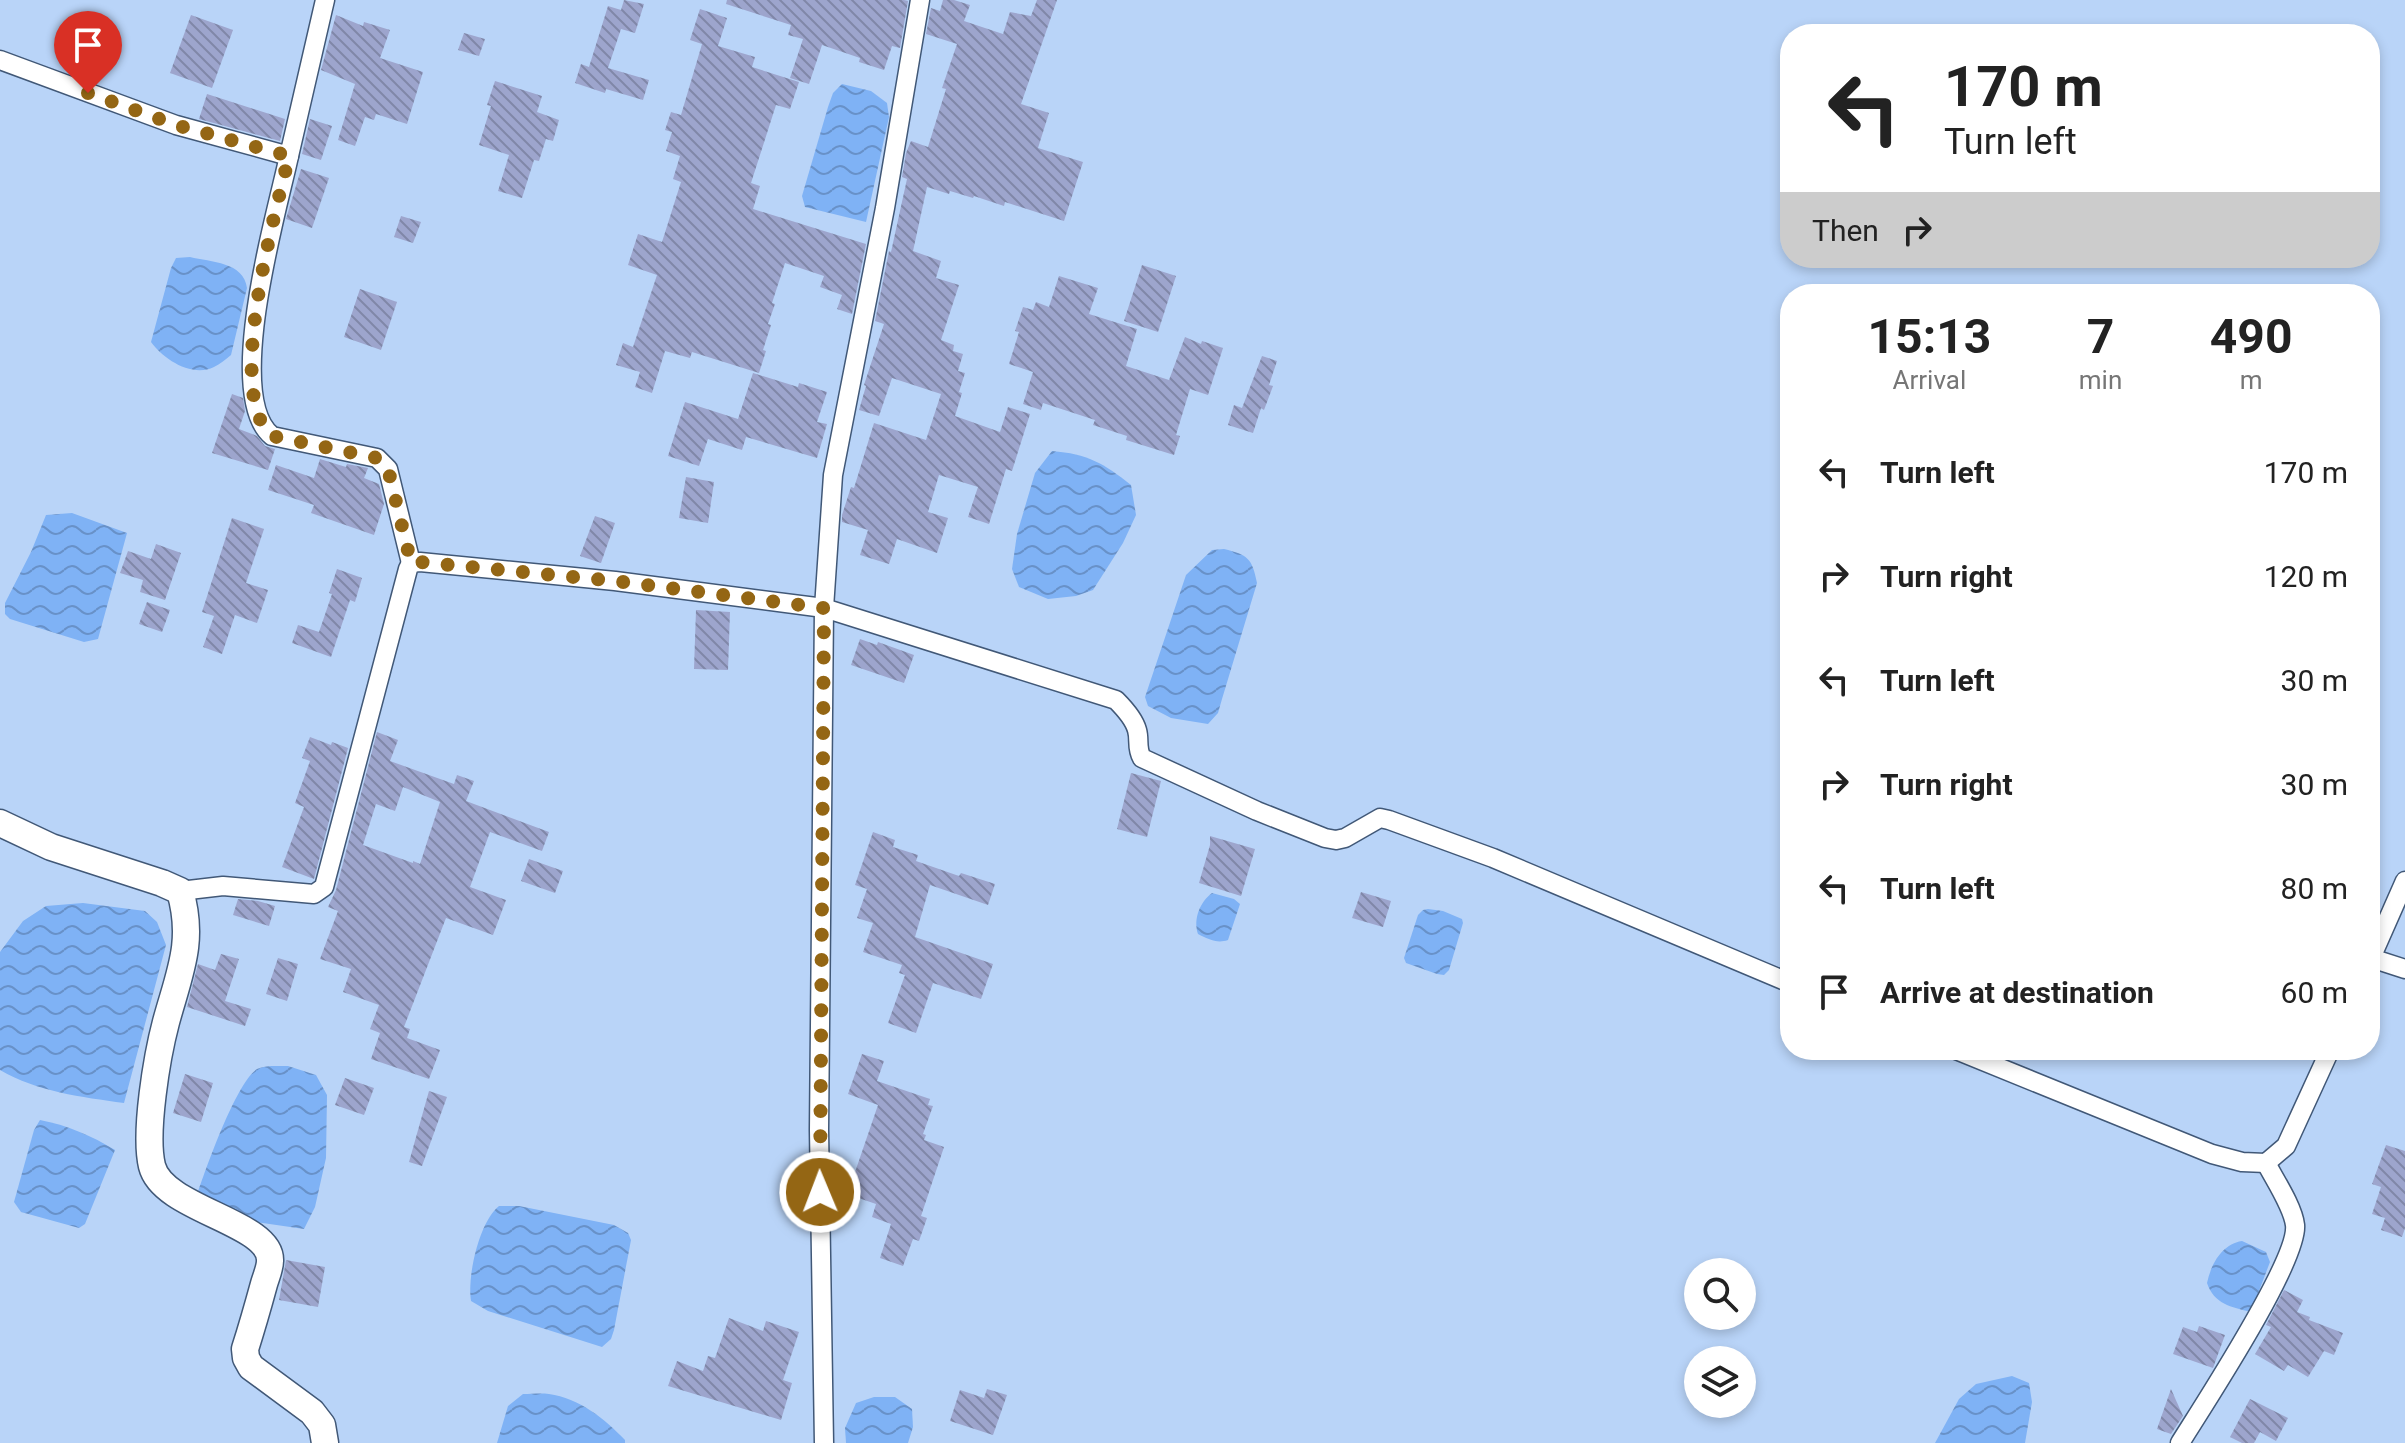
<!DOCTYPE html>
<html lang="en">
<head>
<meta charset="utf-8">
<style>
	body { margin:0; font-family:Roboto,sans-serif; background:#f2f2f2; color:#222; height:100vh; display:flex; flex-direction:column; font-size:30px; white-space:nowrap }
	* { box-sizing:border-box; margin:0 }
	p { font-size:26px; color:#767676 }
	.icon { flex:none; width:44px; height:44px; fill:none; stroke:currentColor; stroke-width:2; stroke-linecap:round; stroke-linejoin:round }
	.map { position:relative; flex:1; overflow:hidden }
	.details { position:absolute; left:1780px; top:284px; width:600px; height:776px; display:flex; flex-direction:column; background:#fff; border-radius:32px; box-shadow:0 4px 12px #0003 }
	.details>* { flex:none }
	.banner { position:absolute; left:1780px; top:24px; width:600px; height:244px; border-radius:32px; box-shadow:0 4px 12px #0003; background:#fff; color:#222; overflow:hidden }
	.controls { position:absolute; left:1684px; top:1258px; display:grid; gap:16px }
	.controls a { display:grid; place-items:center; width:72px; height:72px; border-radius:50%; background:#fff; box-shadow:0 4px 12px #0003; font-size:40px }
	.pin { position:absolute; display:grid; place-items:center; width:68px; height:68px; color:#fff; margin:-82px -34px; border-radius:50% 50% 50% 0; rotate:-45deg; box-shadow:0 0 8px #0007 }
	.pin .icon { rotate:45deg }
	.me { position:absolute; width:88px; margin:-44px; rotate:359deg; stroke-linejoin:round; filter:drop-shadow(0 0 6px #0008) }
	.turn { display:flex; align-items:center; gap:28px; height:168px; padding:0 32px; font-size:36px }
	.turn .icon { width:104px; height:104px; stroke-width:2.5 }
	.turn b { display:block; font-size:56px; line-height:68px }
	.then { display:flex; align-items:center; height:76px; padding:0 32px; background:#0003; gap:16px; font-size:30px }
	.eta { display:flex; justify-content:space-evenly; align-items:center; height:136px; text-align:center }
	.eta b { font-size:48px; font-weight:700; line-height:56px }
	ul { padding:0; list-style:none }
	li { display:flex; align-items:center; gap:24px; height:104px; padding:0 32px }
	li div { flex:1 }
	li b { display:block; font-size:30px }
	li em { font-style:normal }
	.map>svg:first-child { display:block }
	.water { fill:url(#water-waves) }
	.building { fill:url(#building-back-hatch); fill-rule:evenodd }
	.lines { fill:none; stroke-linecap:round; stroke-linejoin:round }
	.street-casing { stroke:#415877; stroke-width:21 }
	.secondary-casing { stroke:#415877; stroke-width:29 }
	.street { stroke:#fff; stroke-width:18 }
	.secondary { stroke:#fff; stroke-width:26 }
	.route { stroke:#946614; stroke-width:14; stroke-dasharray:0 25.2 }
</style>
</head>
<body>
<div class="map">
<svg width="2405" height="1443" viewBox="0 0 2405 1443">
	<defs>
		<pattern id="water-waves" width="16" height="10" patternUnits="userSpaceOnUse" patternTransform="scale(2)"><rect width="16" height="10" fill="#7fb2f5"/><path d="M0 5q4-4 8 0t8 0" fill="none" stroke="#6891c8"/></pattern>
		<pattern id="building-back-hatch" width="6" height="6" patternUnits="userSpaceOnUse" patternTransform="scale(2)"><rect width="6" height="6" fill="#9da5cd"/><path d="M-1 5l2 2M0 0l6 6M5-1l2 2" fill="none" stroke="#8087a8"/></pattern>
	</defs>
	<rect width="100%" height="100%" fill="#b9d4f8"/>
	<g class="water">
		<path d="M842,84l29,7 16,12 2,14 -23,105 -61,-15 -3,-11 26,-89 5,-14z"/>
		<path d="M190,257c21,5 54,5 57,31l-16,67c-5,4 -11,9 -17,12 -22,11 -51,-8 -63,-25l20,-74 5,-10z"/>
		<path d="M1052,451c36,3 51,12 79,34l5,30 -13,28 -30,47 -17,6 -28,3 -29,-12 -7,-18 5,-35 18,-61z"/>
		<path d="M72,513l55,20 -29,106 -14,3 -74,-23 -5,-5v-11l26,-51 15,-37z"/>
		<path d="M1224,549c24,6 28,9 33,34l-35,116 -4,14 -10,11 -37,-6 -23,-12 -3,-9 41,-122 26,-25z"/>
		<path d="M1212,893l22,6 6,5 -12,36c-11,4 -20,-1 -30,-6 -5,-15 2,-32 14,-41z"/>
		<path d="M83,903l62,8 12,11 9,23 -42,158c-43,-6 -86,-11 -124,-33v-118l23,-31 23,-15z"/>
		<path d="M1428,909l15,2 19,8 1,4 -14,47 -5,5 -7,-1 -31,-11 -2,-5 14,-43 5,-5z"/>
		<path d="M288,1066l28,9 11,20 -1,63 -11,49 -11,22 -69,-10 -37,-27c9,-26 38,-109 59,-123 8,-4 21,-3 31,-3z"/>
		<path d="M40,1120c27,5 52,16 75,30l-30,74 -6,4 -58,-16 -7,-10 20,-72z"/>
		<path d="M499,1206h20l95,19 14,8 3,7 -17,90 -3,9 -9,8 -114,-36 -17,-10c-4,-25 8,-79 28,-95z"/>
		<path d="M2242,1241l24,11 4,10 -19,50c-20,-5 -37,-8 -44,-29 4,-19 15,-39 35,-42z"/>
		<path d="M2012,1376l17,7 3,19 -7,41h-90l24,-44 17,-15z"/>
		<path d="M523,1394c8,0 18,-1 26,0 30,4 56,25 76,46v3h-128l11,-37z"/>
		<path d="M874,1397h21l17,12 1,18 -5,16h-62l-1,-15 11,-25z"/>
	</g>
	<g class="building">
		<path d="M624,0l20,4 -9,29 -14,-4 -13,39 41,12 -6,20 -37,-11 -1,4 -30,-10 6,-19 8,3 19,-61 13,4z"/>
		<path d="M727,0h177l4,1 -8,47 -8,-2 -8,24 -25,-8 1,-4 -38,-13 -13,39 -19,-6 13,-39 -15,-4 3,-10 -65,-21z"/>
		<path d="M943,0h11l16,5 -6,16 39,13 7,-22 21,4 6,-16h20l-36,104 28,9 -11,35 45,14 -19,59 -59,-19 -1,4 -30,-10 -1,2 -23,-7 -1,3 -22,-7 -14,64 28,10 -5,17 23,7 -18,55 13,5 -1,6 10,3 -5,17 7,2 -6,19 3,1 -7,23 45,16 8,-25 22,7 -18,57 -6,-2 -17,55 -21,-7 10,-30 -39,-12 -11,37 20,6 -11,35 -40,-14 -8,25 -29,-9 8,-25 -26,-8v-7l9,-28 3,1 20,-65 52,17 15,-46 -49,-16 -13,38 -20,-6 7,-24 -2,-1 20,-61 -9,-3 14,-70 2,1 16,-73 -5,-2 4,-24 5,-12 17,6 18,-58 -4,-1 15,-44 -31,-10 5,-26 9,3z"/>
		<path d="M700,9l27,9 -9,28 37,11 -3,10 47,15 -9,27 -14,-4 -25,78 9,3 -7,23 113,35 -14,70 -15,-5 5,-14 -22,-8 4,-11 -39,-13 -13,40 3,1 -7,20 3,1 -8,25 3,1 -7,22 -67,-21 -2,6 -25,-7 -13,42 -17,-6 5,-15 -24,-7 7,-22 10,4 24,-72 -29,-10 10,-31 24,8 19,-60 -8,-3 7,-23 -14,-5 6,-19 -7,-2 6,-18 10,3 21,-71 -12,-4z"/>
		<path d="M191,15l42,15 -21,58 -42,-15z"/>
		<path d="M336,15l27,11 1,-4 26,8 -10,28 43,14 -16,52 -31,-10 -2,6 -9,-3 -10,29 -17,-6 17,-56 -34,-14z"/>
		<path d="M464,33l21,6 -6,17 -21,-6z"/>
		<path d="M495,81l47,15 -5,16 22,8 -6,21 -7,-2 -7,22 -5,-1 -12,38 -24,-7 11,-36 -30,-10 12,-39 -4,-1z"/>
		<path d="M207,94l78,25 -5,22 -81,-22z"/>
		<path d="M310,119l22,7 -11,34 -19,-6z"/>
		<path d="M301,169l28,9 -17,50 -26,-9z"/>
		<path d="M401,216l20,6 -8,21 -19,-6z"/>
		<path d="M1142,265l34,11 -18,56 -34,-11z"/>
		<path d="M1059,276l39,12 -9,26 48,15 -11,37 43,14 16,-43 16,7 1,-3 21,7 -15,47 -18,-6 -14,46 4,1 -6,19 -48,-15 1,-4 -34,-11 2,-5 -52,-17 -2,7 -18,-6 10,-32 -24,-8 10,-32 -4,-1 8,-24 10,3 3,-8 13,5z"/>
		<path d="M360,289l37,13 -16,48 -37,-13z"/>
		<path d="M1262,356l15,5 -8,24 4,1 -9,24 -3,-2 -8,25 -25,-8 6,-20 8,3z"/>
		<path d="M753,373l45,14 1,-4 28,9 -10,30 10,2 -10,34 -71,-21 -4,13 -34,-11 -9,27 -31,-10 17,-54 53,17z"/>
		<path d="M232,394l11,4 2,13 -6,18 18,7 8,10 10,3 -7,21 -56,-17z"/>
		<path d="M320,459l26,8 1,-3 21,4 -4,10 15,6 5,20 -10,31 -63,-22 3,-8 -46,-15 8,-25 38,13z"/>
		<path d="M686,477l28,5 -6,41 -29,-5z"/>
		<path d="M595,516l20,7 -14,40 -21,-7z"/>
		<path d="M232,518l32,11 -18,54 22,7 -11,33 -22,-8 -13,39 -19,-7 11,-31 -12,-4z"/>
		<path d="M156,544l25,9 -16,47 -25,-8 3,-12 -23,-7 8,-22 23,8z"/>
		<path d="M337,569l25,9 -7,24 -5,-2 -19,57 -39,-14 6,-18 21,7 13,-38 -3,-1z"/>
		<path d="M147,602l23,8 -8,22 -23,-8z"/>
		<path d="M696,610l34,2 -2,58 -34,-1z"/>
		<path d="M860,639l17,6 1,-3 36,13 -10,28 -53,-18z"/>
		<path d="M377,732l21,8 -8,21 64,23 3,-9 17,6 -8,20 83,31 -7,19 -52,-19 -20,55 36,13 -13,35 -47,-17 -42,109 6,2 -3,9 33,12 -11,29 -58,-20 9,-26 -10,-4 9,-24 -36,-13 8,-23 -31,-10 18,-48 -10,-4 8,-17zM403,787l37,15 -20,62 -7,-3v2l-50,-18 13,-41 19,7z"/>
		<path d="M310,737l21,8 1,-3 16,6 -34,131 -32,-12 22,-60 -9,-4 15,-42 -8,-3z"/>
		<path d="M1131,773l30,8 -14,56 -30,-8z"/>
		<path d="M873,832l22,8 -2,7 25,8 -2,6 43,15 2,-3 34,11 -7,21 -58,-20 -15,52 78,27 -12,35 -48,-16 -17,50 -28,-10 17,-48 -6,-2 3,-8 -39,-13 10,-29 -16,-5 10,-29 -12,-4z"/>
		<path d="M1210,836l45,13 -14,47 -42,-13 11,-38z"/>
		<path d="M529,859l34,12 -8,22 -34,-12z"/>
		<path d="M1361,892l30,9 -8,26 -31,-9z"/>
		<path d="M238,899l20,2 17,5 -6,20 -36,-11z"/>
		<path d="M221,954l18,5 -14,42 26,8 -6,17 -58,-19 11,-43 17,6z"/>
		<path d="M278,958l20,6 -11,37 -21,-7z"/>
		<path d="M862,1054l22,7 -7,20 53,18 -2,6 5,1 -10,28 3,1 -2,5 20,7 -23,69 6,2 -8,23 -6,-2 -10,27 -23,-8 11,-34 -19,-7 4,-13 -32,-11 7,-19 3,1 24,-70 -30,-11z"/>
		<path d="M185,1074l28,9 -12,39 -28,-9z"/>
		<path d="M345,1078l29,10 -10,27 -29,-10z"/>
		<path d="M429,1091l18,6 -25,69 -13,-4z"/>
		<path d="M2386,1145l19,6v77l-3,9 -21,-7 4,-12 -13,-4 9,-27 -9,-3z"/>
		<path d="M286,1260l39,7 -7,40 -39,-7z"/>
		<path d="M2284,1290l19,10 -6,12 13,5 -1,3 34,13 -9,22 -10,-4 -16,26 -20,-12 -4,6 -29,-17 16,-27 -5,-2z"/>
		<path d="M729,1318l34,13 3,-10 33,11 -16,48 9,3 -11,37 -113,-34 9,-25 26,10 5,-15 7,2z"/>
		<path d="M2199,1326l26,9 -12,33 -40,-14 10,-27 14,5z"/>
		<path d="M987,1389l20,6 -14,40 -43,-14 10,-31 24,8z"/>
		<path d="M2171,1389l12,27 -12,18 -14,-5z"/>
		<path d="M2250,1399l38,19 -12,23 -16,-9 -6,11h-12l-12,-6z"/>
	</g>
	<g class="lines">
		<defs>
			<g id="street">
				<path d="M0,60l176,65 113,31 36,-156"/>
				<path d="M289,156c-12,56 -66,240 -17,280l105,22 11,11 23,94"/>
				<path d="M180,891l43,-5 91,8 10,-7 84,-318 3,-6 9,-1 195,19 209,27 292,92c8,8 18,19 21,30 3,10 -1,18 5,28l115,53 68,27 11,2 9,-2 35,-20 9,2 104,38 297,125"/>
				<path d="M2371,958l34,-77"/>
				<path d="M2370,961l1,-3 34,11"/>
				<path d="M1956,1050l256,104 30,8 24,1 20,-17 44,-96"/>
				<path d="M824,1443l-5,-313 5,-522 9,-133 52,-267 35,-208"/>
				<path d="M2180,1443c23,-37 119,-183 115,-218 -2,-18 -20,-45 -29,-62"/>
			</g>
			<path id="secondary" d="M0,823l51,24 111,36 18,8c15,51 -1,83 -14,131 -9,34 -22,111 -14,144 11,44 120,56 118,95 0,7 -4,16 -6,23 -6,22 -12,43 -19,65l1,9 5,9 61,45 10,13 3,18"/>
		</defs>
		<use href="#street" class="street-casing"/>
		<use href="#secondary" class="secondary-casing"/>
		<use href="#street" class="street"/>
		<use href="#secondary" class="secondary"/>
	</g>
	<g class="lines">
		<path class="route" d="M88,93l88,32 113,31c-13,56 -66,239 -17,280l105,22 11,11 23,94 9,-1 195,19 209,27 -4,584"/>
	</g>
</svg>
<div class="controls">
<a><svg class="icon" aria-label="search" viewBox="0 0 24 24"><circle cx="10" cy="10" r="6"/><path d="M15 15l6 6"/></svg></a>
<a><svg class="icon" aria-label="layers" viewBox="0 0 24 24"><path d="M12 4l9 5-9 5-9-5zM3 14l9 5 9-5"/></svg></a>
</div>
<div class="pin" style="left:88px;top:93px;background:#d93025"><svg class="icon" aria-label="arrive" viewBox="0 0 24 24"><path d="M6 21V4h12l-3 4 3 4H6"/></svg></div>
<svg class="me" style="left:820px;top:1192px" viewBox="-20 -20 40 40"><circle r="17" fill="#946614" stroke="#fff" stroke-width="3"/><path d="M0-11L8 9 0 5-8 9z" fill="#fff"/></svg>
<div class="banner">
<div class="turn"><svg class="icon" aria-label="left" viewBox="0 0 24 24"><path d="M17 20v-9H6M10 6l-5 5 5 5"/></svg><div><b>170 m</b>Turn left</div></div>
<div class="then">Then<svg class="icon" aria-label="right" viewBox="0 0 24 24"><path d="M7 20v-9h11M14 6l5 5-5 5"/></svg></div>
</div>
<section class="details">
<div class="eta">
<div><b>15:13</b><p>Arrival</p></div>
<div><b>7</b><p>min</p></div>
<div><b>490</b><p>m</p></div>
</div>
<ul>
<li><svg class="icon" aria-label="left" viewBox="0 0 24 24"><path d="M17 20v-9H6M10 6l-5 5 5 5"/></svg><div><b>Turn left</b></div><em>170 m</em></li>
<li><svg class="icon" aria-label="right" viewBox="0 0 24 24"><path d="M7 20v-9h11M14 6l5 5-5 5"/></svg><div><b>Turn right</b></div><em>120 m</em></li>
<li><svg class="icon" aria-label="left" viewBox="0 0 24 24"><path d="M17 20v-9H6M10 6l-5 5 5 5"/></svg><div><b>Turn left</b></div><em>30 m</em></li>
<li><svg class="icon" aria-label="right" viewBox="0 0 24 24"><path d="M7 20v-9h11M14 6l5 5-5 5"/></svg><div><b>Turn right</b></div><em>30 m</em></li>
<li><svg class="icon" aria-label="left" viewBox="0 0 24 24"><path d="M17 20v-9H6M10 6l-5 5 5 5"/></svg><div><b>Turn left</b></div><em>80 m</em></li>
<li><svg class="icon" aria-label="arrive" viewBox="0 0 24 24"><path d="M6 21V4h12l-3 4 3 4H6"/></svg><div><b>Arrive at destination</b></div><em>60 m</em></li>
</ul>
</section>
</div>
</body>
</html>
